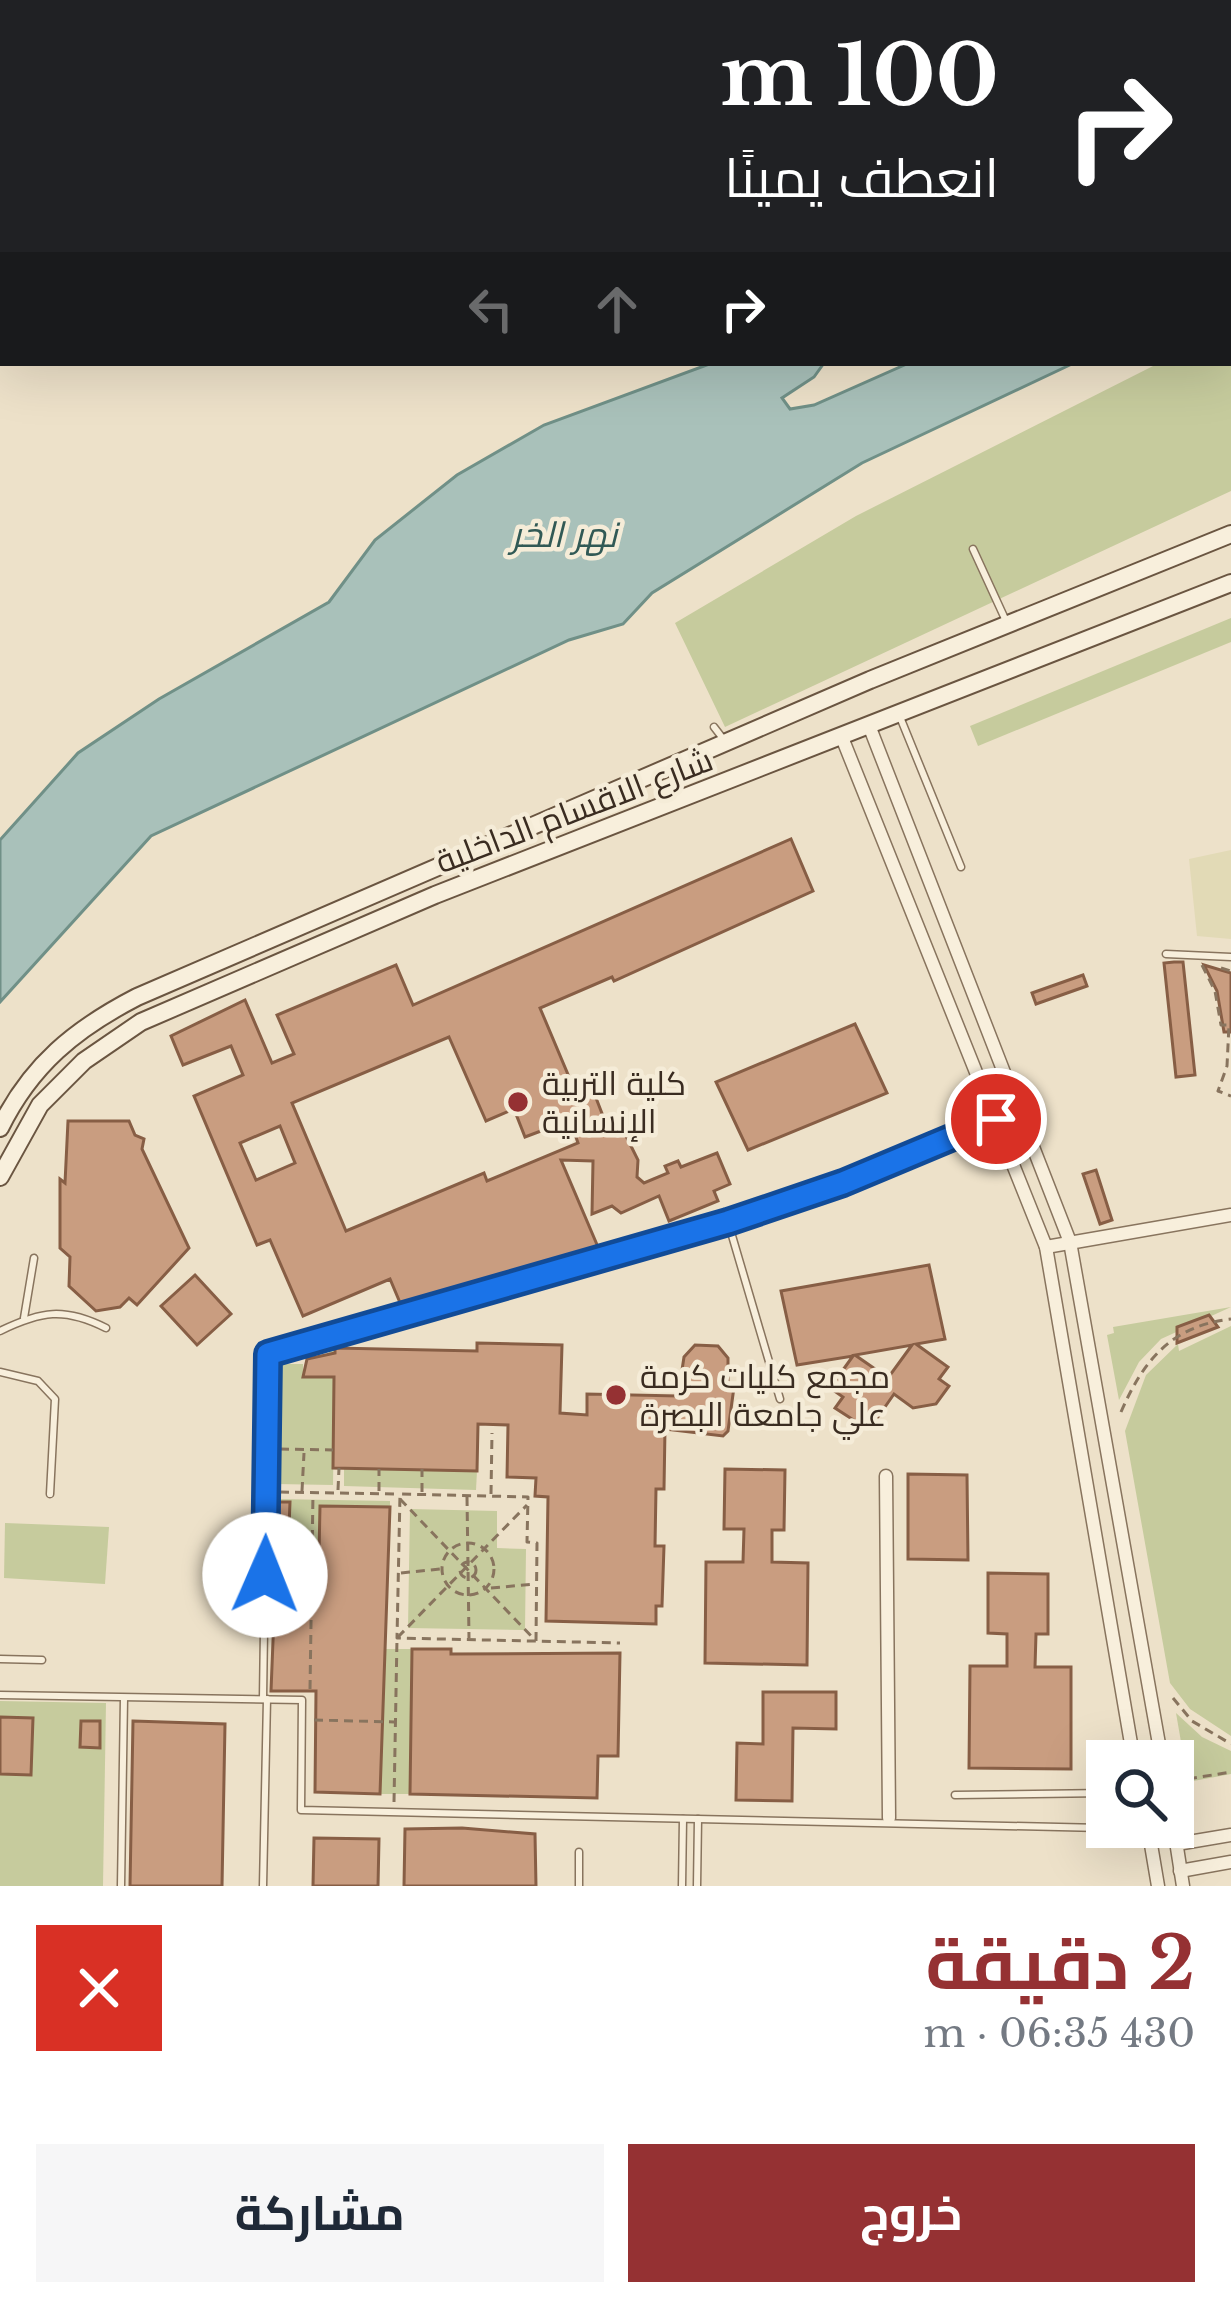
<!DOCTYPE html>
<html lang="ar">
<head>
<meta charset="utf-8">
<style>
	body { margin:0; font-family:"Libre Baskerville",Cairo,serif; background:#f6f6f7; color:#1f2937; direction:rtl; height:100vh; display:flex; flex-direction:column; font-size:45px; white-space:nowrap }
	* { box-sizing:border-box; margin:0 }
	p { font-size:39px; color:#747a83 }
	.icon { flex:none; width:66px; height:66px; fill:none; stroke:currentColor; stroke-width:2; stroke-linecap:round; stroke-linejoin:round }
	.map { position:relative; height:1886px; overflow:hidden; direction:ltr }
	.details { display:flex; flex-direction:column; background:#fff; flex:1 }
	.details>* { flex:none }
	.top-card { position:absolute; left:0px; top:0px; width:1233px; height:366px; box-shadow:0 12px 48px #0002; direction:rtl; background:#202124; color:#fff; overflow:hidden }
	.tools { position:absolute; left:1086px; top:1740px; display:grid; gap:24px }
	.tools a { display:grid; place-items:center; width:108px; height:108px; border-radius:0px; background:#fff; box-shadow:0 12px 48px #0002; font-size:60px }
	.pin { position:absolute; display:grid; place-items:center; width:102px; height:102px; color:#fff; margin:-51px; border:6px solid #fff; border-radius:50%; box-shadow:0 3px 12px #0007 }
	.me { position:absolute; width:132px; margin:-66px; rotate:1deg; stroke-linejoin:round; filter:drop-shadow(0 0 9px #0008) }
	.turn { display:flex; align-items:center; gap:42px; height:252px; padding:0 36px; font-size:54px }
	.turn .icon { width:156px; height:156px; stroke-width:2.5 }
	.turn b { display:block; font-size:84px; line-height:102px }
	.lanes { display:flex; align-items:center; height:114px; padding:0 36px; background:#0003; justify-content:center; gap:60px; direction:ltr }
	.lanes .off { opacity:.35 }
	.round { display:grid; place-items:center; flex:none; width:126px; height:126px; border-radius:0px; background:#f6f6f7 }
	.overview { display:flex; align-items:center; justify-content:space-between; height:204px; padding:0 36px }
	h1 { font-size:72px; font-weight:700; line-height:90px; color:#953133 }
	.primary-button { display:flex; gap:24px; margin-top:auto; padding:24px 36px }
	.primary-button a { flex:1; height:138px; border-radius:0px; background:#953133; color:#fff; font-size:48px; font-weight:700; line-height:138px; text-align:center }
	.primary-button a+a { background:#f6f6f7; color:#1f2937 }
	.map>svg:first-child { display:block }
	.farmland { fill:#e2dab6 }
	.green { fill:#c6cb9d }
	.water { fill:#a9c1ba; stroke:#709087; stroke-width:3 }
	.building { fill:#c99d80; stroke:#875e45; stroke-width:3; fill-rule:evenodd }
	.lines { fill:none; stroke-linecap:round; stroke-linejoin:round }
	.lane-casing { stroke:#88745e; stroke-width:9 }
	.street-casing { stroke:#88745e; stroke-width:15 }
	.secondary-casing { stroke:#6a5541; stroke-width:20 }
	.path { stroke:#88745e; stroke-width:3; stroke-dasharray:9 6; stroke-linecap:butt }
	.lane { stroke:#f8efdc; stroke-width:6 }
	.street { stroke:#f8efdc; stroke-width:12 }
	.secondary { stroke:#f8efdc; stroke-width:16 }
	.route-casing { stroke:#114b97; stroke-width:30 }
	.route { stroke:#1a73e8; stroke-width:21 }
	.poi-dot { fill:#953133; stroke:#f5ecd8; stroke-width:4.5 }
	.labels { text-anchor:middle; stroke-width:9; stroke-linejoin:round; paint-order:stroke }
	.street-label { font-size:33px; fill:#3a2c21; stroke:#f5ecd8 }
	.poi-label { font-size:33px; fill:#3a2c21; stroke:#f5ecd8; text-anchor:start }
	.water-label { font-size:36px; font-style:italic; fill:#315955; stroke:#f5ecd8 }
</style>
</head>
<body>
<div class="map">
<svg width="1231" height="1886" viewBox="0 0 1231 1886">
	<rect width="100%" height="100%" fill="#ede1c9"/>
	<path class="farmland" d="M1231,850v89l-34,-3 -8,-77z"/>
	<g class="green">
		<path d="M1231,327v164l-506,236 -50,-104 181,-107 303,-153h71z"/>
		<path d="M1231,618v24l-253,104 -8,-20z"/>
		<path d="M1231,1307l-70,32 -22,23 -20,38 -12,-65 7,-2 -1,-6z"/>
		<path d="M1231,1326v410l-41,-27 -20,-26 -45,-252 21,-56 32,-31 1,7z"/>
		<path d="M335,1348l-2,137 -57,-1v-120h27v12h25l1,-26z"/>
		<path d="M344,1468l133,3 -1,19 -132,-4z"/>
		<path d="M276,1499l114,2v6l-70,-1 -4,185h-12l-4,-89 -25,-1z"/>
		<path d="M410,1509l87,2v37l29,1 -1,81 -117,-2z"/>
		<path d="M5,1523l104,4 -4,57 -101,-6z"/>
		<path d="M383,1649h29l-2,145h-30z"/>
		<path d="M0,1701l106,2 -3,183h-103z"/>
		<path d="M1176,1713l26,24 29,14v23l-43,8z"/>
	</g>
	<path class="water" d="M712,363h112l-10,14 -32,21 8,11 24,-4 95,-42h165l-212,100 -210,130 -29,31 -54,16 -418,196 -151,166v-162l78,-87 81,-54 170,-97 46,-62 82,-65 87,-50z"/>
	<g class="building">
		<path d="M791,839l22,52 -199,90 -2,-4 -72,31 35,83 16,-6 17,44 12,-5 18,36 -1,17 7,6 24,-10 -3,-7 13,-5 3,6 36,-14 13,31 -16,7 4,10 -49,20 -10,-25 -38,17 -9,-7 -20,8 1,-53 -32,-1 37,87 -197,58 -11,-26 -87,37 -33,-76 -13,5 -63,-149 49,-21 -12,-29 -48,19 -12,-29 74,-36 27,63 22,-9 -17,-39 119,-50 17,40zM449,1037l37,84 28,-12 11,28 45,-17 8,23 -91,38 -3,-8 -138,58 -54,-128zM280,1126l15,37 -39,17 -16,-37z"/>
		<path d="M1174,962h9l12,113 -19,2 -12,-114z"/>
		<path d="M1204,965l27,8v59h-7l-7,-41z"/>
		<path d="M1083,975l4,11 -51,18 -4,-11z"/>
		<path d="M855,1024l32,69 -139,57 -32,-68z"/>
		<path d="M68,1121h61l6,14 9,4 -2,10 47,99 -52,57 -8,-7 -9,9 -24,4 -27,-25 1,-29 -10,-9v-69l5,4z"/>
		<path d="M1096,1170l16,50 -12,4 -17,-50z"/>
		<path d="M929,1265l16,74 -29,5 32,23 -9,12 10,7 -13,18 -23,4 -19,-14 -16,23 -23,4 -20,-13 8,-11 -13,-9 23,-32 -56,9 -16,-74zM912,1345l-24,33 -33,-23z"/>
		<path d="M195,1275l36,39 -34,31 -36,-39z"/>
		<path d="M1209,1315l9,12 -41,16v-16z"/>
		<path d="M477,1343l85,2 -2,68 27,2v-21l91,2 6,-39 11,-12 23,1 10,12v26l6,3 -6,44 -5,5 -58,-7 -1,60h-8l-1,57h9l-2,60h-6v18l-110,-3 2,-124 -13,-1 1,-18 -29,-1 1,-52 -30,-1 -1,47 -144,-3 1,-91h-31l4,-18 28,-6v-5l142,3z"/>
		<path d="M725,1469l60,1 -1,60h-12v32l36,1 -1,102 -102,-2 1,-101h37l1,-33h-20z"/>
		<path d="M908,1474l59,1 1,85 -60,-1z"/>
		<path d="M277,1502h13l-1,25 -13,-1z"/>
		<path d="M320,1506l70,1 -10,287 -65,-2 1,-101h-45l5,-125h17l-1,36h26z"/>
		<path d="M988,1573l60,1v60h-12l-1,33h36v102l-102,-1 1,-102h37v-32l-19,-1z"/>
		<path d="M412,1649h39v5l169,-1 -2,103h-20l-1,42 -187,-4z"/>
		<path d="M763,1692h73v37l-43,-1 -1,73 -56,-1 1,-57 26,1z"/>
		<path d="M0,1717l33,1 -2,57 -31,-1z"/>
		<path d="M81,1721h19v27l-20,-1z"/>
		<path d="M133,1721l92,3 -3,162h-92z"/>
		<path d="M462,1828l73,6 1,52h-132l1,-57z"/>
		<path d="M314,1838l65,1 -1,47h-65z"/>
	</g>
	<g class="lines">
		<defs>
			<g id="lane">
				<path d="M973,549l33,72"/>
				<path d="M900,717l61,150"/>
				<path d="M714,727l10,13"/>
				<path d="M1166,954l65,3"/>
				<path d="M728,1222l52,177"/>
				<path d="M24,1318l10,-60"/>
				<path d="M0,1331c41,-20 64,-24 106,-3"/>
				<path d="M0,1372l38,9 17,18 -5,95"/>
				<path d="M0,1659l42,1"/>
				<path d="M0,1695l302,5 -1,110 844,19"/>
				<path d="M263,1699l5,-345 5,-2"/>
				<path d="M955,1795l152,-2"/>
				<path d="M121,1886l3,-188"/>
				<path d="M263,1886l4,-187"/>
				<path d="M579,1886v-34"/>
				<path d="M682,1886l1,-67"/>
				<path d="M697,1886l1,-67"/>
			</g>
			<g id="street">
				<path d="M1230,93l1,1"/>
				<path d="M870,728l200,514 92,519"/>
				<path d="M843,740l203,507 88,514"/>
				<path d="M1046,1247l185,-32"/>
				<path d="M276,1351c244,-69 486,-135 720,-232"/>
				<path d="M886,1476l3,342"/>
				<path d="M1173,1822l10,64"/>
				<path d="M1148,1827l10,59"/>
				<path d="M1177,1844l54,-9"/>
				<path d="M1180,1871l51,-9"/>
			</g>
			<g id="secondary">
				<path d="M71,3l1,-3"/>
				<path d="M0,111l3,-4"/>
				<path d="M0,1128c31,-63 75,-99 137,-131l733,-317 361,-146"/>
				<path d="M0,1177l40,-72 44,-44 57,-39 294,-127 796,-312"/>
			</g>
		</defs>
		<use href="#lane" class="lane-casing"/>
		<use href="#street" class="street-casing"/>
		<use href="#secondary" class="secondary-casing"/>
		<g class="path">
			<path d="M1202,965l13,26 6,34h8l-2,41 -9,25 13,5"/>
			<path d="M1221,968l10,3"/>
			<path d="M1121,1412c23,-53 51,-86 110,-93"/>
			<path d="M280,1449l53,1"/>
			<path d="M338,1490l1,-22"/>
			<path d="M302,1491l2,-38"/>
			<path d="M379,1491v-22"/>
			<path d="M280,1492l116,2"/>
			<path d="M422,1492v-23"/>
			<path d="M491,1494l1,-61"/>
			<path d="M467,1497l2,141"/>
			<path d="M400,1499l135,141"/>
			<circle cx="468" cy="1569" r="26"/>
			<circle cx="468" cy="1570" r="8"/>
			<path d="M401,1573l39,-4"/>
			<path d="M491,1588l44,-4"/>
			<path d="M536,1641l1,-98 -10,-1 1,-45 -128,-3 -3,144 223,5"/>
			<path d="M310,1689l3,-196"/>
			<path d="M1173,1698l19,23 39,23"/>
			<path d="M314,1720l80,2"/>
			<path d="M1188,1779l43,-7"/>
			<path d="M394,1802l3,-164 130,-133"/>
		</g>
		<use href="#lane" class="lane"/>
		<use href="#street" class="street"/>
		<use href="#secondary" class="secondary"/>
	</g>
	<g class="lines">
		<defs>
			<path id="route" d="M265,1575l3,-221 460,-132 115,-39 153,-64"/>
		</defs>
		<use href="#route" class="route-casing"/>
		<use href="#route" class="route"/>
	</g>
	<g class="poi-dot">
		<circle cx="518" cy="1102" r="12"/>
		<circle cx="616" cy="1395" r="12"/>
	</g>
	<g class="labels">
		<g class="street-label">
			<text transform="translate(574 810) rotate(-21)" y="12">شارع الاقسام الداخلية</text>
		</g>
		<g class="poi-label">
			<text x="542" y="1095">كلية التربية<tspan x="542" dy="38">الإنسانية</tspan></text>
			<text x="640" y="1388">مجمع كليات كرمة<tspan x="640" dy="38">علي جامعة البصرة</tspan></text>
		</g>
		<g class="water-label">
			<text x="564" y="547">نهر الخر</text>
		</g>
	</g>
</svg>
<div class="tools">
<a><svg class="icon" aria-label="search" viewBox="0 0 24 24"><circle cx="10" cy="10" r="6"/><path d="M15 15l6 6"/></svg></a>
</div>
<div class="pin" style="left:996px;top:1119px;background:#d93025"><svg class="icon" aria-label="arrive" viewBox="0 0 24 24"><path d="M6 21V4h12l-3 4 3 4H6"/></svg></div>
<svg class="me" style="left:265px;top:1575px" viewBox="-20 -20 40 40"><circle r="19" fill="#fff"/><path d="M0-13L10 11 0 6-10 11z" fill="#1a73e8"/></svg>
<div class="top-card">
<div class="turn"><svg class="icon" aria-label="right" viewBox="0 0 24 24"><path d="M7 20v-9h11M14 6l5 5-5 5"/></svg><div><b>100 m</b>انعطف يمينًا</div></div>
<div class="lanes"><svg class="icon off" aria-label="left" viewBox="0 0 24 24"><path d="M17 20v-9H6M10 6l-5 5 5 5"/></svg><svg class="icon off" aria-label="ahead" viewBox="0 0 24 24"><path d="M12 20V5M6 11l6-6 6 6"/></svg><svg class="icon" aria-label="right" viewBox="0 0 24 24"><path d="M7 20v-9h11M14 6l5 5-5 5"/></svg></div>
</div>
</div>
<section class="details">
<div class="overview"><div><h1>2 دقيقة</h1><p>430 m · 06:35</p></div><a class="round" style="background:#d93025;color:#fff"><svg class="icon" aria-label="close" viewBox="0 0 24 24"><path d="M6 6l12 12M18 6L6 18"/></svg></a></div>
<div class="primary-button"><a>خروج</a><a>مشاركة</a></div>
</section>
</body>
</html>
